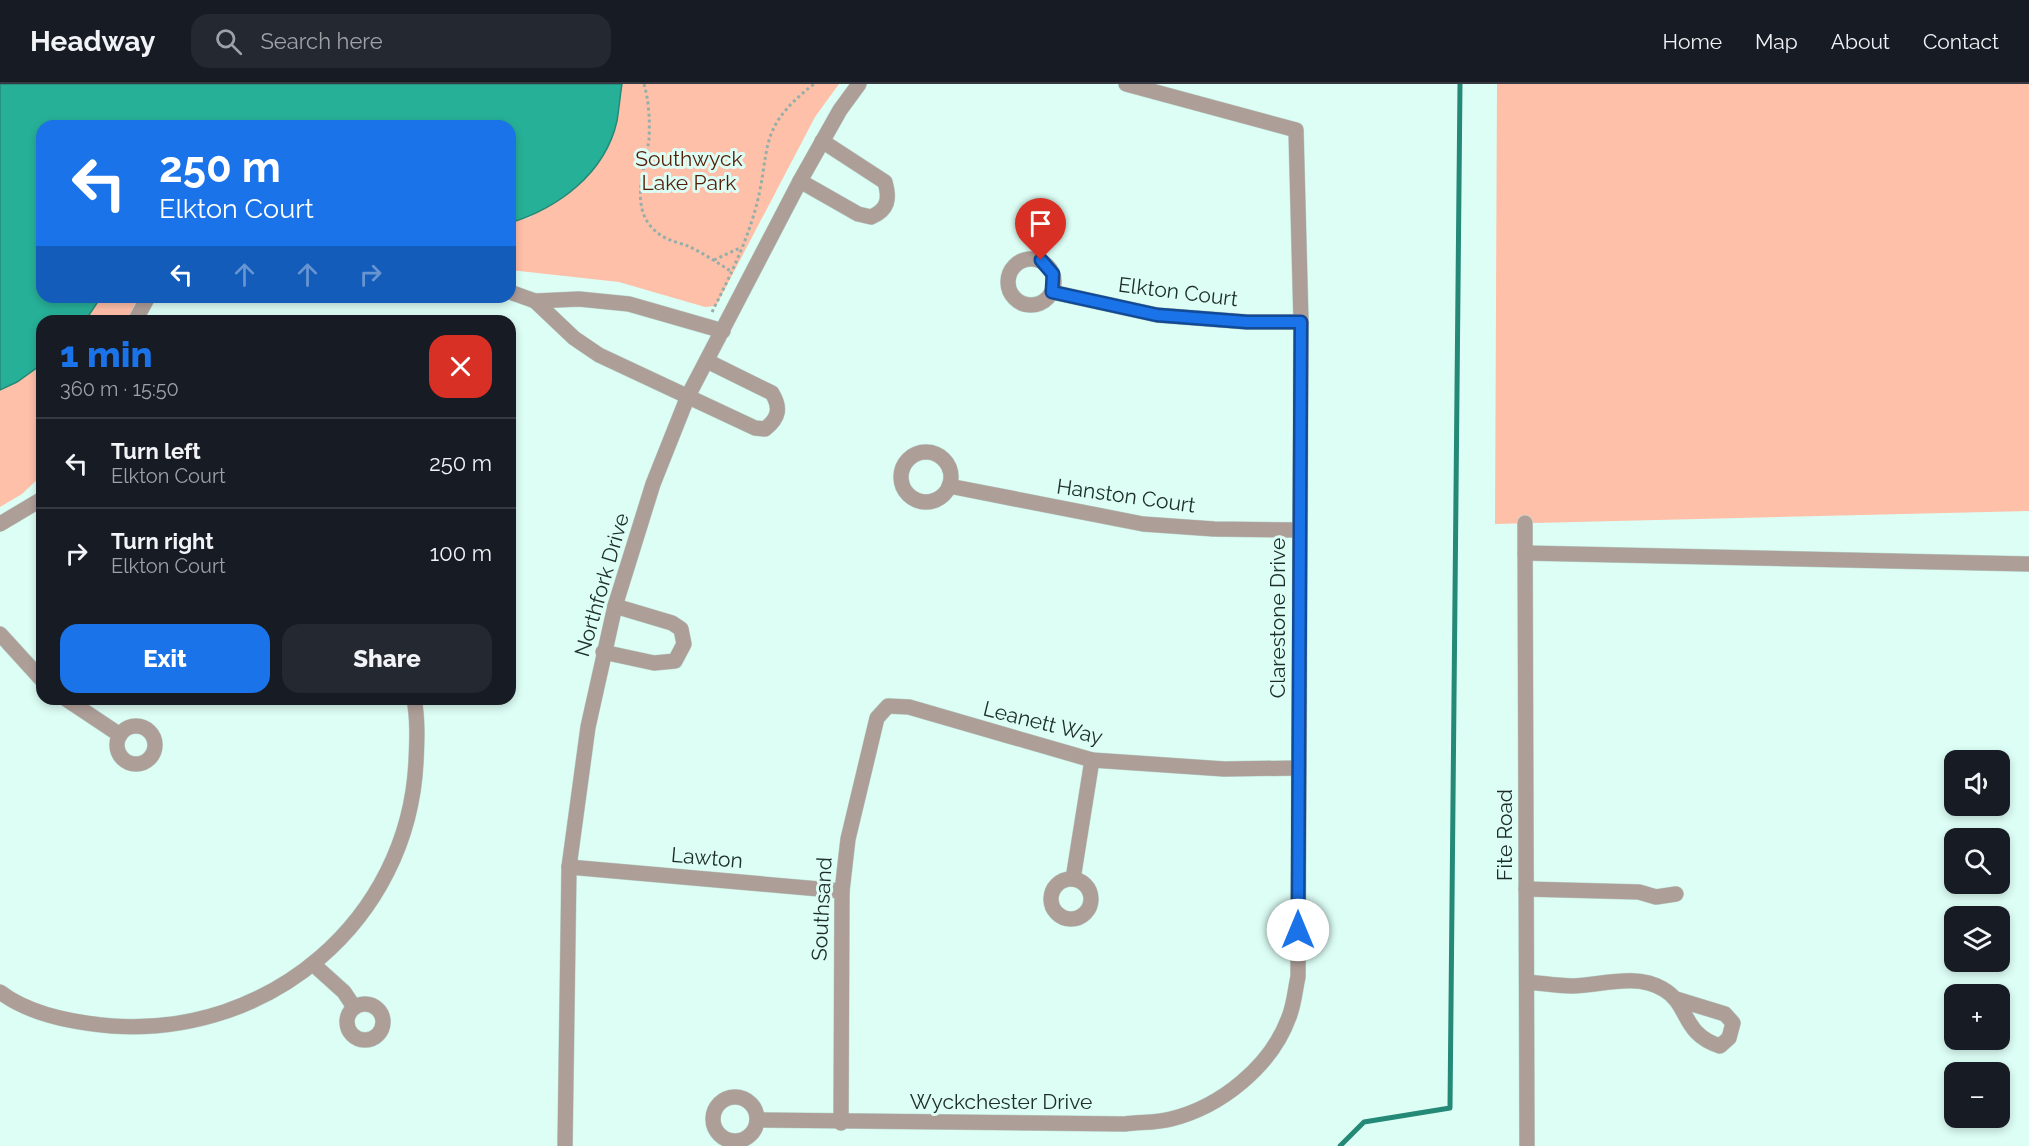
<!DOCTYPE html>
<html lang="en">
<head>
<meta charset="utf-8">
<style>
	body { margin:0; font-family:Raleway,sans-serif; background:#242831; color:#f1f3f6; height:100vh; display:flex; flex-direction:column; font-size:22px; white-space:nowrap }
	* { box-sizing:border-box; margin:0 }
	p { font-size:20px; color:#9ea1a6 }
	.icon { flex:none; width:33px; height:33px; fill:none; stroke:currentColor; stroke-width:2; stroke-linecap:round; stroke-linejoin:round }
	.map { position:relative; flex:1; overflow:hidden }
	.side { position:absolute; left:36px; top:231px; width:480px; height:390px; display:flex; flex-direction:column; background:#171b24; border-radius:18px; box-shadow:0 3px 9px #0003 }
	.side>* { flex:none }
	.guide { position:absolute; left:36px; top:36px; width:480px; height:183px; border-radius:18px; box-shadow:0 3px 9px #0003; background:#1a73e8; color:#fff; overflow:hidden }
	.controls { position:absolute; left:1944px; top:666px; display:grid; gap:12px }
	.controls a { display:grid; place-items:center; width:66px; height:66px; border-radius:12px; background:#171b24; box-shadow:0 3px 9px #0003; font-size:30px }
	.pin { position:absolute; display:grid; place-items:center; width:51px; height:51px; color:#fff; margin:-62px -26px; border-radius:50% 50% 50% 0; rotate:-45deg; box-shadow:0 0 6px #0007 }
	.pin .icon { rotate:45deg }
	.me { position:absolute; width:66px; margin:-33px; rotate:0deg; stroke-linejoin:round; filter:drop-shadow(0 0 4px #0008) }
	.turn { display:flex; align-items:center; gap:21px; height:126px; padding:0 24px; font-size:27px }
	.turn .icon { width:78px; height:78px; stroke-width:2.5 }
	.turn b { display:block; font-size:42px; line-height:51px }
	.lanes { display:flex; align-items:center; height:57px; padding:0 24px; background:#0003; justify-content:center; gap:30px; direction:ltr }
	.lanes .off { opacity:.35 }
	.round { display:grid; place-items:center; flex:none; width:63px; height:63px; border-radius:18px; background:#242831 }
	.summary { display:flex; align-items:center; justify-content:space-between; height:102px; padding:0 24px }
	h1 { font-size:36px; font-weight:800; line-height:45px; color:#1a73e8 }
	.cta { display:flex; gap:12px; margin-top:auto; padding:12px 24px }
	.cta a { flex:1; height:69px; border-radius:18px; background:#1a73e8; color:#fff; font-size:24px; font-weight:800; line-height:69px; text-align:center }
	.cta a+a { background:#242831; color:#f1f3f6 }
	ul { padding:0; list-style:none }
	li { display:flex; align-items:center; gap:18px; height:90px; padding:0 24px; border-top:2px solid #363941 }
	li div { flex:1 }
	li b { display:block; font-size:22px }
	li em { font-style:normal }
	header { display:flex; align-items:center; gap:36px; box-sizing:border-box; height:84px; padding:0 30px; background:#171b24; border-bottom:2px solid #363941 }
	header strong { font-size:28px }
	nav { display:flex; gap:33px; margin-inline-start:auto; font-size:21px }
	.search { width:420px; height:54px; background:#242831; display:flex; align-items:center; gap:15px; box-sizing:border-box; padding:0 21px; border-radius:18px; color:#9ea1a6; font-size:22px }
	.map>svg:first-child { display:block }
	.green { fill:#ffc0a9 }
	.water { fill:#27b098; stroke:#248977; stroke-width:1.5 }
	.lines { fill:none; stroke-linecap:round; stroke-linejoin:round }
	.stream { stroke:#248977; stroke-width:5 }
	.minor-casing { stroke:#bad8d0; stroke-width:16 }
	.path { stroke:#95afa8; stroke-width:3; stroke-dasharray:3 3; stroke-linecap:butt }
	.minor { stroke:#ae9e98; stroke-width:15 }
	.route-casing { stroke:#114b97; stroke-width:15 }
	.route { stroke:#1a73e8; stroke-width:10 }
	.labels { text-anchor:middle; stroke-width:6; stroke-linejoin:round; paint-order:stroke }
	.park-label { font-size:21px; fill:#551e06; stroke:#ddfef5 }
	.street-label { font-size:21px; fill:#1d2d29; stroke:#ddfef5 }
</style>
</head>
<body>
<header>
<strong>Headway</strong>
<div class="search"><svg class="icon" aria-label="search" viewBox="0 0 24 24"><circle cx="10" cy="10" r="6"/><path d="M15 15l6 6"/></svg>Search here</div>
<nav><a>Home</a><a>Map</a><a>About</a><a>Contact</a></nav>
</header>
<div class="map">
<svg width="2029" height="1062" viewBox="0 0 2029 1062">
	<rect width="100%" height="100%" fill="#ddfef5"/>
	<g class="green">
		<path d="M622,0h217l-24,33 -99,189 -11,1 -86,-25 -109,-12v-47l20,-6 86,-94z"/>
		<path d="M1497,0h532v427l-534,13z"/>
		<path d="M101,213h37l-11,24h-42z"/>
		<path d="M42,280v111l-20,19 -22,13v-117l17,-8z"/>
	</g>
	<path class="water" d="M0,0h622c-2,12 -3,25 -5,37 -12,53 -59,87 -107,102v-97h-468v171h59l-16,24h-43v43l-25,18 -17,8z"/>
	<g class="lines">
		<path class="stream" d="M1340,1062l24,-24 86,-14 10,-1024"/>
		<defs>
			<g id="minor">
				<path d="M800,97l58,33 13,3c17,-7 19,-18 14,-35l-63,-41"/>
				<circle cx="1031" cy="198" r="23"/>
				<path d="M510,208l25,9 44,-2 50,5 94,27"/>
				<path d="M1052,208l105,23 90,7h54"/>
				<path d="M535,217l39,37 25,17 156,73 10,1c14,-11 16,-21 7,-36l-65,-32"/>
				<path d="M135,237l13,-24"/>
				<circle cx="926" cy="393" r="25"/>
				<path d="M949,402l194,38 71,5 86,1"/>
				<path d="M1525,439l2,623"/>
				<path d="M0,440l42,-25"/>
				<path d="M1525,469l504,11"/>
				<path d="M0,550l42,46"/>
				<path d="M603,568l51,11 21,-2 9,-17 -3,-15 -9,-6 -57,-17"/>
				<path d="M66,615l54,36"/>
				<circle cx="136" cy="661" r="19"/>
				<path d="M569,783l273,24"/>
				<circle cx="1071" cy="815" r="20"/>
				<path d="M1073,795l19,-119"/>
				<path d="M1526,805l113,3 17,5 20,-3"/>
				<path d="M313,880l31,28 10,15"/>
				<path d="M1527,898c15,1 30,4 46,4 29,-1 63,-13 90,3 27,15 18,45 57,57l9,-8 4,-15 -8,-9 -49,-15"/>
				<path d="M0,908c30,23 76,31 112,34 157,11 296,-105 304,-264 1,-21 2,-42 -2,-63"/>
				<circle cx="365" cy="938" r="18"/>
				<circle cx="735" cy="1035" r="22"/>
				<path d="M757,1036l368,4c15,-2 31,-1 46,-5 49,-12 100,-52 118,-102 5,-12 6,-27 9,-40l3,-655 -5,-192 -170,-46"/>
				<path d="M841,1039l1,-232 6,-52 29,-121 11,-12 21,1 183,53 132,9 74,-1"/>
				<path d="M565,1062l4,-279 19,-140 27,-121 38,-122 35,-88 112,-215 40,-71 19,-26"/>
			</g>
		</defs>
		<use href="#minor" class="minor-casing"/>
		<g class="path">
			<path d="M644,0c5,17 6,37 5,55 -4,32 -23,74 13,97 8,5 18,7 26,10 15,7 30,17 44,26"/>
			<path d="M714,176l26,-12"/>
			<path d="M712,228c16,-32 32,-64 42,-98 19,-63 -1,-83 60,-130"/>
		</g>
		<use href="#minor" class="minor"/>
	</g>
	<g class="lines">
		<defs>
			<path id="route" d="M1041,176l12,14 -1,18 105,23 90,7h54l-3,608"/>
		</defs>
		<use href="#route" class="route-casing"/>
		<use href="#route" class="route"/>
	</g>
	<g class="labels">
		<g class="park-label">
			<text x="689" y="82">Southwyck<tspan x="689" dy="24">Lake Park</tspan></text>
		</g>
		<g class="street-label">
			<text transform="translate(1178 208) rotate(7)" y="7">Elkton Court</text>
			<text transform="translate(1126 412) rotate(8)" y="7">Hanston Court</text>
			<text transform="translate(602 501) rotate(-74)" y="7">Northfork Drive</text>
			<text transform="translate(1278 534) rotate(-90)" y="7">Clarestone Drive</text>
			<text transform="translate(1043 639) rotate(14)" y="7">Leanett Way</text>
			<text transform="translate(1505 751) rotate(-90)" y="7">Fite Road</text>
			<text transform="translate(707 774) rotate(5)" y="7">Lawton</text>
			<text transform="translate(822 825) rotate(-87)" y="7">Southsand</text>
			<text x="1001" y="1025">Wyckchester Drive</text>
		</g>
	</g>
</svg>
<div class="controls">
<a><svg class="icon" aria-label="sound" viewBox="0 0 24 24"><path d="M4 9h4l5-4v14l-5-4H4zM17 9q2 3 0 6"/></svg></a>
<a><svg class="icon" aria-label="search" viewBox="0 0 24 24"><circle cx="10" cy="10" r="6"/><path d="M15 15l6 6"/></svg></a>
<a><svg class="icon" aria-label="layers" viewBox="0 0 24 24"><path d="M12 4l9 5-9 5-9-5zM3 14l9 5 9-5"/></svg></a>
<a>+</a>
<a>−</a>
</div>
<div class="pin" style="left:1041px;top:176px;background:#d93025"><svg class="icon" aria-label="arrive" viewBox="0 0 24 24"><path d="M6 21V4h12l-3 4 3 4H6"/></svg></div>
<svg class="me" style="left:1298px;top:846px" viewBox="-20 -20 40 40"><circle r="19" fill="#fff"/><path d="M0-13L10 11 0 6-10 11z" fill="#1a73e8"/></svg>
<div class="guide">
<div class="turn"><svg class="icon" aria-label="left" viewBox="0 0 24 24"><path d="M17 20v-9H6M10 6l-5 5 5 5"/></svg><div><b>250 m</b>Elkton Court</div></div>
<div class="lanes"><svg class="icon" aria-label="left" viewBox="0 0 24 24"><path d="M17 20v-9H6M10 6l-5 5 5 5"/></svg><svg class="icon off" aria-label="ahead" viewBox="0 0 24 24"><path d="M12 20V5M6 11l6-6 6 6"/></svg><svg class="icon off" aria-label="ahead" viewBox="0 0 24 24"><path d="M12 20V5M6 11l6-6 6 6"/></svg><svg class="icon off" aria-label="right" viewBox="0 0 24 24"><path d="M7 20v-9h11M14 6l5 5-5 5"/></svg></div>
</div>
<section class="side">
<div class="summary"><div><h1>1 min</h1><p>360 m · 15:50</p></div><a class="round" style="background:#d93025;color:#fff"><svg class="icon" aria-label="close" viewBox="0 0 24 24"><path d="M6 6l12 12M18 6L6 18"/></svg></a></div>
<ul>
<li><svg class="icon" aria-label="left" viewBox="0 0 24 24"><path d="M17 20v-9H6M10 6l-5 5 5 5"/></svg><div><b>Turn left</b><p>Elkton Court</p></div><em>250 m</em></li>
<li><svg class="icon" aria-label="right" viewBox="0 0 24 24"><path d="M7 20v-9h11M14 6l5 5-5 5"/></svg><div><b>Turn right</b><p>Elkton Court</p></div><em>100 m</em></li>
</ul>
<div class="cta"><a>Exit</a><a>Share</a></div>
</section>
</div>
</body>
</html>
